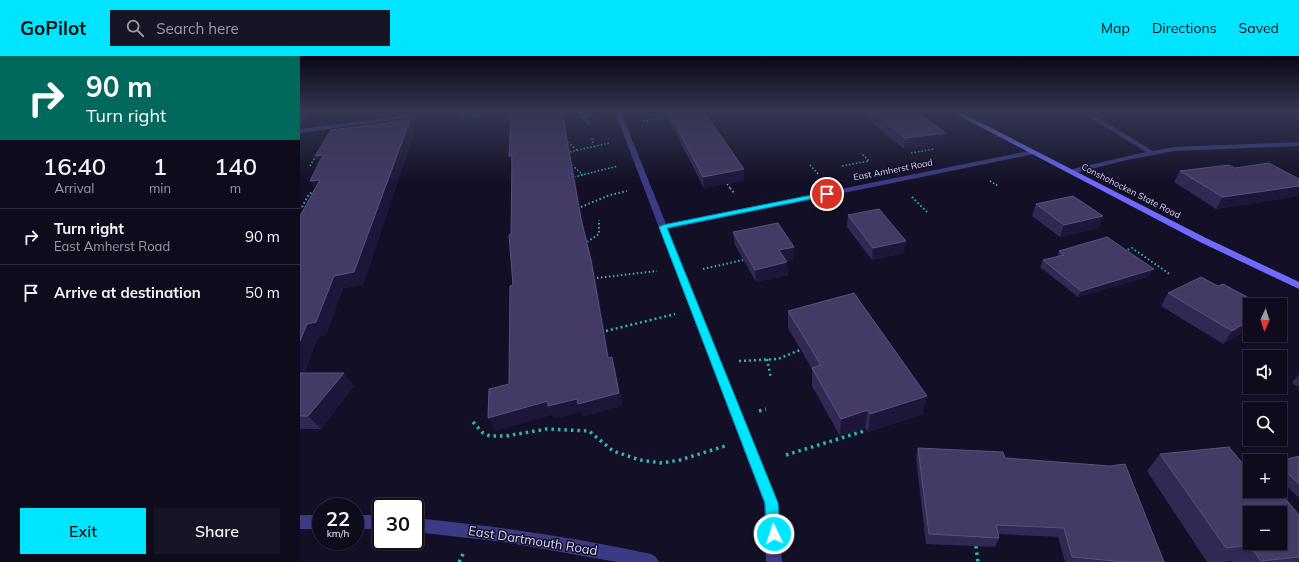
<!DOCTYPE html>
<html lang="en">
<head>
<meta charset="utf-8">
<style>
	body { margin:0; font-family:Mulish,sans-serif; background:#171425; color:#f1f3f6; height:100vh; display:flex; flex-direction:column; font-size:15px; white-space:nowrap }
	* { box-sizing:border-box; margin:0 }
	p { font-size:13px; color:#9b9ba3 }
	.icon { flex:none; width:22px; height:22px; fill:none; stroke:currentColor; stroke-width:2; stroke-linecap:round; stroke-linejoin:round }
	.map { position:relative; flex:1; overflow:hidden }
	.sheet { display:flex; flex-direction:column; background:#0e0b1c; width:300px }
	.sheet>* { flex:none }
	.banner { background:#00695c; color:#fff; overflow:hidden }
	.needle { width:26px; rotate:183deg }
	.buttons { position:absolute; left:943px; top:242px; display:grid; gap:8px }
	.buttons a { display:grid; place-items:center; width:44px; height:44px; border-radius:0px; background:#0e0b1c; box-shadow:0 1px 3px #0004,0 0 0 1px #2e2b3b; font-size:20px }
	.speed { position:absolute; left:12px; top:442px; display:flex; gap:8px; font-size:20px; font-weight:700; text-align:center }
	.speed>* { display:grid; place-content:center; width:52px; height:52px; border-radius:50%; background:#0e0b1c; box-shadow:0 1px 3px #0004,0 0 0 1px #2e2b3b; line-height:1 }
	.speed small { font-size:10px; font-weight:400 }
	.speed .limit { border:2px solid #111; border-radius:6px; background:#fff; color:#111 }
	.pin { position:absolute; display:grid; place-items:center; width:34px; height:34px; color:#fff; margin:-17px; border:2px solid #fff; border-radius:50%; box-shadow:0 1px 4px #0007 }
	.me { position:absolute; width:44px; margin:-22px; rotate:356deg; stroke-linejoin:round; filter:drop-shadow(0 0 3px #0008) }
	.turn { display:flex; align-items:center; gap:14px; height:84px; padding:0 20px; font-size:18px }
	.turn .icon { width:52px; height:52px; stroke-width:2.5 }
	.turn b { display:block; font-size:28px; line-height:34px }
	.eta { display:flex; justify-content:space-evenly; align-items:center; height:68px; text-align:center }
	.eta b { font-size:24px; font-weight:600; line-height:28px }
	.button { display:flex; gap:8px; margin-top:auto; padding:8px 20px }
	.button a { flex:1; height:46px; border-radius:0px; background:#00e5ff; color:#111; font-size:16px; font-weight:600; line-height:46px; text-align:center }
	.button a+a { background:#171425; color:#f1f3f6 }
	ul { padding:0; list-style:none }
	li { display:flex; align-items:center; gap:12px; height:56px; padding:0 20px; border-top:1px solid #2e2b3b }
	li div { flex:1 }
	li b { display:block; font-size:15px }
	li em { font-style:normal }
	header { display:flex; align-items:center; gap:24px; box-sizing:border-box; height:56px; padding:0 20px; background:#00e5ff; color:#111 }
	header strong { font-size:19px }
	nav { display:flex; gap:22px; margin-inline-start:auto; font-size:14px }
	.search { width:280px; height:36px; background:#171425; display:flex; align-items:center; gap:10px; box-sizing:border-box; padding:0 14px; border-radius:0px; color:#9b9ba3; font-size:15px }
	main { display:flex; flex:1; min-height:0 }
	.map>svg:first-child { display:block }
	.lines { fill:none; stroke-linecap:round; stroke-linejoin:round }
	.path-far3 { stroke:#2fb8b0; stroke-width:1.5; stroke-dasharray:1.5 2; stroke-linecap:butt }
	.path-far2 { stroke:#2fb8b0; stroke-width:2; stroke-dasharray:1.5 2.5; stroke-linecap:butt }
	.path-far1 { stroke:#2fb8b0; stroke-width:2.5; stroke-dasharray:2 3; stroke-linecap:butt }
	.path { stroke:#2fb8b0; stroke-width:3.5; stroke-dasharray:2.5 4; stroke-linecap:butt }
	.street { fill:#3d3a85; fill-rule:evenodd }
	.secondary { fill:#6f6bff; fill-rule:evenodd }
	.wall { fill:#312854 }
	.shaded-wall { fill:#1d163a }
	.building { fill:#433a66; stroke:#5a527e; fill-rule:evenodd }
	.route { fill:#00e5ff; stroke:#0095a6 }
	.labels { text-anchor:middle; stroke-width:3; stroke-linejoin:round; paint-order:stroke }
	.far-street-label { font-size:9px; fill:#d9d4ff; stroke:#130f26 }
	.near-street-label { font-size:13px; fill:#d9d4ff; stroke:#130f26 }
</style>
</head>
<body>
<header>
<strong>GoPilot</strong>
<div class="search"><svg class="icon" aria-label="search" viewBox="0 0 24 24"><circle cx="10" cy="10" r="6"/><path d="M15 15l6 6"/></svg>Search here</div>
<nav><a>Map</a><a>Directions</a><a>Saved</a></nav>
</header>
<main>
<section class="sheet">
<div class="banner">
<div class="turn"><svg class="icon" aria-label="right" viewBox="0 0 24 24"><path d="M7 20v-9h11M14 6l5 5-5 5"/></svg><div><b>90 m</b>Turn right</div></div>
</div>
<div class="eta">
<div><b>16:40</b><p>Arrival</p></div>
<div><b>1</b><p>min</p></div>
<div><b>140</b><p>m</p></div>
</div>
<ul>
<li><svg class="icon" aria-label="right" viewBox="0 0 24 24"><path d="M7 20v-9h11M14 6l5 5-5 5"/></svg><div><b>Turn right</b><p>East Amherst Road</p></div><em>90 m</em></li>
<li><svg class="icon" aria-label="arrive" viewBox="0 0 24 24"><path d="M6 21V4h12l-3 4 3 4H6"/></svg><div><b>Arrive at destination</b></div><em>50 m</em></li>
</ul>
<div class="button"><a>Exit</a><a>Share</a></div>
</section>
<div class="map">
<svg width="999" height="506" viewBox="0 0 999 506">
	<rect width="100%" height="100%" fill="#130f26"/>
	<g class="lines">
		<g class="path-far3">
			<path d="M187,59h19l7,2"/>
			<path d="M284,60l-1,3 5,2 1,4"/>
			<path d="M275,61l25,-1"/>
			<path d="M162,63l25,-7"/>
			<path d="M343,65l25,-4"/>
			<path d="M292,82l1,7"/>
			<path d="M268,86l9,8"/>
			<path d="M270,96l39,-9"/>
			<path d="M611,97l23,-4"/>
			<path d="M272,109l11,10"/>
			<path d="M510,109l9,10"/>
			<path d="M10,110l7,-12"/>
			<path d="M542,110l27,-5 -8,-8"/>
			<path d="M274,121l44,-11"/>
			<path d="M690,125l8,5"/>
			<path d="M427,128l4,5"/>
		</g>
		<g class="path-far2">
			<path d="M430,132l4,5"/>
			<path d="M612,141l15,15"/>
			<path d="M2,151l7,-13 6,-3"/>
			<path d="M281,151l29,-12 17,-4"/>
			<path d="M287,186l12,-8v-14"/>
			<path d="M824,195l8,-3 39,27"/>
			<path d="M403,213l40,-9"/>
			<path d="M297,222l60,-7"/>
		</g>
		<g class="path-far1">
			<path d="M306,275l69,-17"/>
			<path d="M467,303l4,19"/>
			<path d="M439,305l39,-2 22,-9"/>
		</g>
		<g class="path">
			<path d="M459,355l7,-2"/>
			<path d="M173,366l10,11 7,3h16l41,-7 42,2 24,20 27,9 22,3 18,-3 45,-14"/>
			<path d="M486,399l78,-24 -2,-2"/>
			<path d="M676,490l2,16"/>
			<path d="M159,506l4,-8"/>
		</g>
		<g class="street">
			<path d="M5,56h6l-11,11v-6z"/>
			<path d="M130,56h18l-148,21v-4z"/>
			<path d="M315,56h6l45,112 368,-74 3,2 -3,2 -366,75 110,274 4,59h-16l-2,-59z"/>
			<path d="M781,56h7l65,39 21,-4 125,-5v4l-125,5 -47,9 -56,14 -4,-2 1,-2 78,-18z"/>
			<path d="M984,56h9l6,3v4z"/>
			<rect x="0" y="459" width="21" height="14"/>
			<rect x="55" y="459" width="26" height="14"/>
			<path d="M115,462c80,8 158,19 236,36l5,3 3,5h-42l-113,-20 -89,-10z"/>
		</g>
		<path class="secondary" d="M652,56h8l246,126 93,44v7l-99,-47z"/>
	</g>
	<g class="wall">
		<path d="M365,56h39l40,57v12l-40,7z"/>
		<path d="M562,56h55l27,32 -40,5 -42,-35z"/>
		<path d="M110,64l5,10 -52,155 -20,3 -17,47 -8,2 -14,36 50,13 -33,43h-21v-213l15,-27 -5,-8z"/>
		<path d="M935,112l64,11v17l-83,13 -42,-27 6,-11z"/>
		<path d="M736,148l67,12 -5,12 -38,9 -28,-21z"/>
		<path d="M548,159l56,38 -32,7 -25,-33z"/>
		<path d="M433,176l61,27 -8,2 2,14 -32,7 -21,-37z"/>
		<path d="M759,195l91,25 -72,21 -38,-30 3,-7 14,-3z"/>
		<path d="M918,230l32,19v23l-27,16 -62,-38 7,-13z"/>
		<path d="M488,255l135,103 -55,18 -3,-4 -25,8 -28,-50v-17l-24,-41z"/>
		<path d="M999,318v13l-7,-4z"/>
		<path d="M618,392l87,10 159,104h-99l-7,-25 -60,-3 1,4 -4,9 -69,-3 -10,-86z"/>
		<path d="M860,398l84,11 55,50v47h-67l-1,-1 -5,1h-19l-60,-91z"/>
		<path d="M999,400v42l-19,-18v-19z"/>
	</g>
	<g class="shaded-wall">
		<path d="M262,56h1l22,119 10,41 17,99 -4,-13 -27,-139z"/>
		<path d="M110,64l5,10 -52,155 -20,3 -17,47 -8,2 -18,45v-41l7,-17z"/>
		<path d="M646,77l-2,11 -40,5 1,-11z"/>
		<path d="M23,99l-1,12 -7,-11z"/>
		<path d="M209,100h3l1,11z"/>
		<path d="M444,113v12l-40,7 -1,-11z"/>
		<path d="M20,124l-3,13 -7,-12z"/>
		<path d="M999,130v10l-83,13 7,-12z"/>
		<path d="M803,160l-5,12 -38,9 4,-12z"/>
		<path d="M606,185l-2,12 -32,7 1,-12z"/>
		<path d="M494,191v12l-14,3 -1,-12z"/>
		<path d="M487,206l1,13 -32,7 -1,-12z"/>
		<path d="M854,213l-4,7 -72,21 3,-6z"/>
		<path d="M950,264v8l-27,16 9,-13z"/>
		<path d="M312,301l4,13 7,36 -40,11 -2,-5 -27,7 -2,-4 -56,16 -8,-13z"/>
		<path d="M44,317l10,13 -33,43 -13,-13z"/>
		<path d="M627,340l-4,18 -55,18 2,-18z"/>
		<path d="M568,354l-3,18 -25,8 1,-17z"/>
	</g>
	<g class="building">
		<path d="M211,56h51l19,107 10,41 17,98 4,-1 7,36 -41,11 -1,-5 -29,7v-5l-60,17 1,-29 20,-5 1,-98 3,-1 -4,-50 2,-1 1,-78h-3z"/>
		<path d="M369,56h35l40,57 -41,8z"/>
		<path d="M572,56h45l29,21 -41,5z"/>
		<path d="M110,64l-56,152 -20,4 -18,46 -9,2 -7,17v-125l20,-36 -10,1 13,-26 -8,1 16,-26z"/>
		<path d="M969,107l30,16v7l-76,11 -43,-26 49,-6 6,3z"/>
		<path d="M773,140l30,20 -39,9 -28,-21z"/>
		<path d="M579,153l27,32 -33,7 -25,-33z"/>
		<path d="M478,167l16,24 -15,3 8,12 -32,8 -22,-38z"/>
		<path d="M807,181l47,32 -73,22 -38,-31 21,-5 -5,-4z"/>
		<path d="M901,221l17,9 5,-2 39,21h-12v15l-18,11 -64,-38z"/>
		<path d="M554,237l73,103 -57,18 -2,-4 -27,9 -29,-51 9,-3 -33,-54z"/>
		<path d="M0,317h44l-36,43h-8z"/>
		<path d="M929,391l15,18 6,-2v28h29l20,24v42l-38,4 -12,-16 -23,3 -66,-94zM950,457h30v30h-30z"/>
		<path d="M618,392l85,4 2,6 105,8 15,-2 39,98h-40l-52,-5 -8,-29 -68,-3 3,13 -70,-4z"/>
		<path d="M999,400v28l-19,-18v-5z"/>
	</g>
	<linearGradient id="sky" x2="0" y2="1"><stop stop-color="#0a0815"/><stop offset="0.44" stop-color="#333752"/><stop offset="1" stop-color="#333752" stop-opacity="0"/></linearGradient>
	<rect width="999" height="127" fill="url(#sky)"/>
	<path class="route" d="M527,136l4,2 -1,1 -163,33 111,275 2,31 -1,4 -5,2 -5,-2 -2,-4 -2,-31 -106,-276 4,-2z"/>
	<g class="labels">
		<g class="far-street-label">
			<text transform="translate(593 114) rotate(-11)" y="3">East Amherst Road</text>
			<text transform="translate(831 135) rotate(27)" y="3">Conshohocken State Road</text>
		</g>
		<g class="near-street-label">
			<text transform="translate(233 484) rotate(9)" y="5">East Dartmouth Road</text>
		</g>
	</g>
</svg>
<div class="buttons">
<a><svg class="needle" viewBox="-14 -14 28 28"><path d="M0-13l5 13h-10z" fill="#e53935"/><path d="M0 13l5-13h-10z" fill="#9b9ba3"/></svg></a>
<a><svg class="icon" aria-label="sound" viewBox="0 0 24 24"><path d="M4 9h4l5-4v14l-5-4H4zM17 9q2 3 0 6"/></svg></a>
<a><svg class="icon" aria-label="search" viewBox="0 0 24 24"><circle cx="10" cy="10" r="6"/><path d="M15 15l6 6"/></svg></a>
<a>+</a>
<a>−</a>
</div>
<div class="speed"><div>22<small>km/h</small></div><div class="limit">30</div></div>
<div class="pin" style="left:527px;top:138px;background:#d93025"><svg class="icon" aria-label="arrive" viewBox="0 0 24 24"><path d="M6 21V4h12l-3 4 3 4H6"/></svg></div>
<svg class="me" style="left:474px;top:478px" viewBox="-20 -20 40 40"><circle r="17" fill="#00e5ff" stroke="#fff" stroke-width="3"/><path d="M0-11L8 9 0 5-8 9z" fill="#fff"/></svg>
</div>
</main>
</body>
</html>
